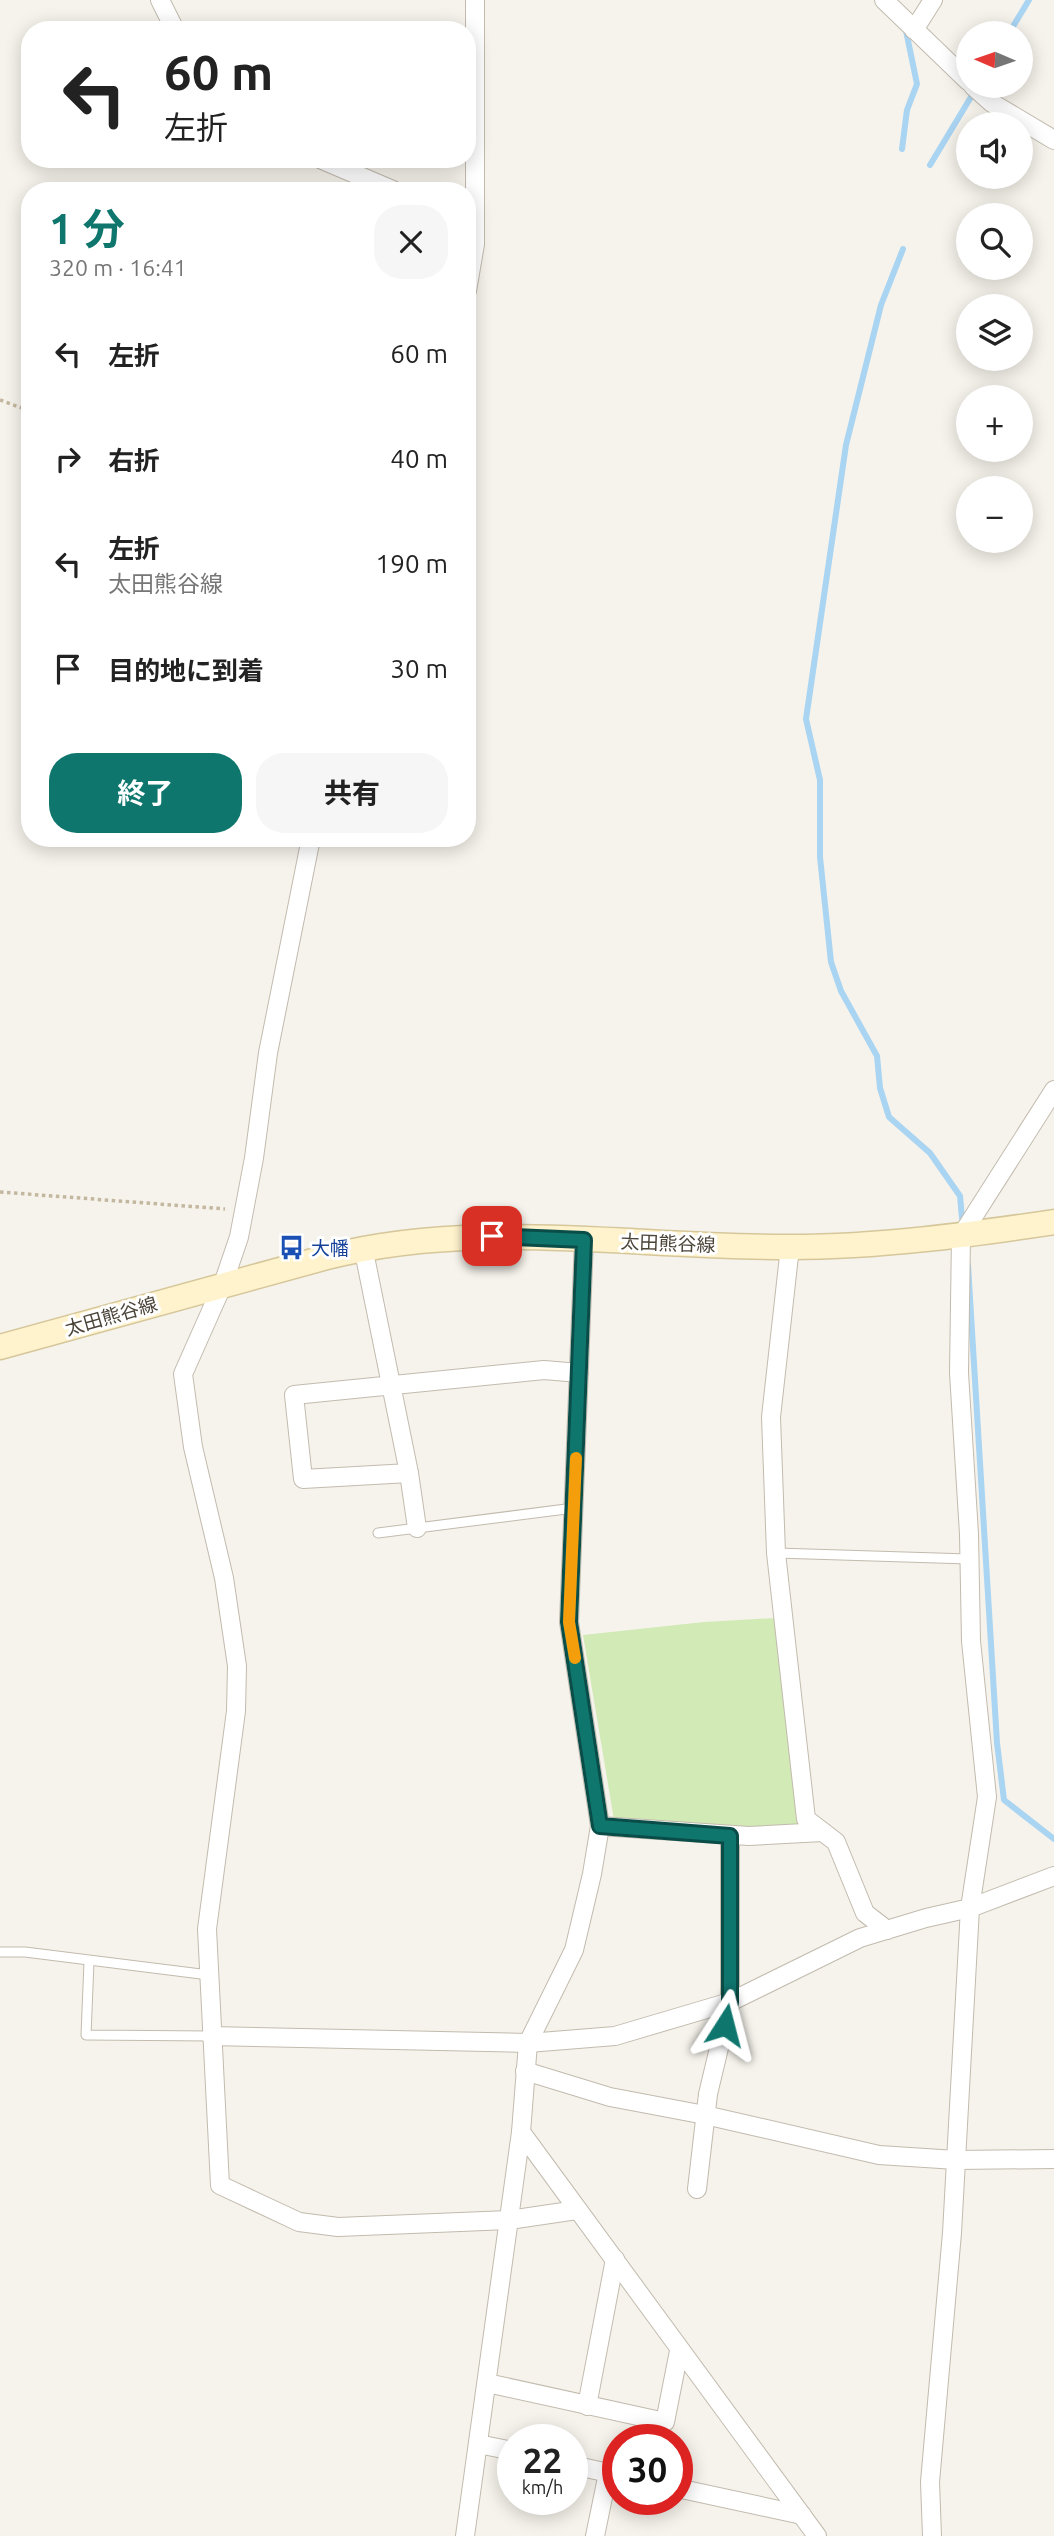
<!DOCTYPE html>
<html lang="ja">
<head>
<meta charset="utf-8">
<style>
	body { margin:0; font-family:Ubuntu,"Noto Sans JP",sans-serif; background:#f6f6f6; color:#222; height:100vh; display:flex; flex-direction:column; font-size:26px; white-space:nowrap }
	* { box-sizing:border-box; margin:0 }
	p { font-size:23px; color:#767676 }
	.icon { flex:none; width:38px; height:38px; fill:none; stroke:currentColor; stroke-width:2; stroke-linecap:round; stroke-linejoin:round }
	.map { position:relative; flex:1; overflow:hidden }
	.side { position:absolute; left:21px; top:182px; width:455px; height:665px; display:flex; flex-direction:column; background:#fff; border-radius:28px; box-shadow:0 4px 18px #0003 }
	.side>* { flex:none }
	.guide { position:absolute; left:21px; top:21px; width:455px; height:147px; border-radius:28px; box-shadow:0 4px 18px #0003; background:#fff; color:#222; overflow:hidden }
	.needle { width:46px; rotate:272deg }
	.fabs { position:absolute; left:956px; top:21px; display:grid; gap:14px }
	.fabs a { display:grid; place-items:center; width:77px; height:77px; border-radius:50%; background:#fff; box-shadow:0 4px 18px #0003; font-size:35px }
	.speed { position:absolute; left:497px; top:2424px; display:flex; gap:14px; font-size:35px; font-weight:700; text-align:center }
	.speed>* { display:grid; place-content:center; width:91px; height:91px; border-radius:50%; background:#fff; box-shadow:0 4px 18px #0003; line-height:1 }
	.speed small { font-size:18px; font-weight:400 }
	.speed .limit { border:10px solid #d22; background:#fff; color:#111 }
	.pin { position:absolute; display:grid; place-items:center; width:60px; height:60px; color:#fff; margin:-30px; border-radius:14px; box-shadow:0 4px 10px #0006 }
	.me { position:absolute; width:77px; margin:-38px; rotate:9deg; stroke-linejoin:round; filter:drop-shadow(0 0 5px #0008) }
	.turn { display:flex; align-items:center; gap:24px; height:147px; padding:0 28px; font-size:32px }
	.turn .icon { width:91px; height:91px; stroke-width:2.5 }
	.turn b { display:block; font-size:49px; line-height:60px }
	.round { display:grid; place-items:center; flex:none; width:74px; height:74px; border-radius:28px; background:#f6f6f6 }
	.summary { display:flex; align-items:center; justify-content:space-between; height:119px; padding:0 28px }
	h1 { font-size:42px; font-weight:700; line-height:52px; color:#0f766e }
	.primary-button { display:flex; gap:14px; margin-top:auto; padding:14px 28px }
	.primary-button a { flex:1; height:80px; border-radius:28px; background:#0f766e; color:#fff; font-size:28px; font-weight:700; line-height:80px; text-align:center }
	.primary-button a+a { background:#f6f6f6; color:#222 }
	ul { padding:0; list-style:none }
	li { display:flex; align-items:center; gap:21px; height:105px; padding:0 28px }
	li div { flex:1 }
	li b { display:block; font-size:26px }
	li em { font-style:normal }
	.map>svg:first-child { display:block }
	.green { fill:#d2eab5 }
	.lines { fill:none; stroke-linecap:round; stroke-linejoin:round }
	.stream { stroke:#a9d4f2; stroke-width:6 }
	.lane-casing { stroke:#c2bbae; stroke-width:11 }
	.street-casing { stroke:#c2bbae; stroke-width:20 }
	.secondary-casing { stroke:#d6c79b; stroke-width:27 }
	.path { stroke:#c4b79f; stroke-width:3.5; stroke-dasharray:3.5 3.5; stroke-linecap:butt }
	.lane { stroke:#fff; stroke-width:9 }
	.street { stroke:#fff; stroke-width:18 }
	.secondary { stroke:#fff3cd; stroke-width:24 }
	.route-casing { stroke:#0a4d48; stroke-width:18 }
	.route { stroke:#0f766e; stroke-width:12 }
	.slow { stroke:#f59e0b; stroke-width:12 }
	.labels { text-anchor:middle; stroke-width:6; stroke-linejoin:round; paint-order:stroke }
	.street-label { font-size:19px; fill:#4b4439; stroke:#fff }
	.transit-label { font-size:19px; fill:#164399; stroke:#fff; text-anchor:start }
</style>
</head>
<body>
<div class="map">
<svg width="1054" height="2536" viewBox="0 0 1054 2536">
	<rect width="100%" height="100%" fill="#f6f3ec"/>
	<path class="green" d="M775,1618l26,208 -64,2 -123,-8 -31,-185 121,-13z"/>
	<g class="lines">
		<g class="stream">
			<path d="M1009,33l20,-33"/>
			<path d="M902,149l5,-39 10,-26 -12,-58"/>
			<path d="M930,165l44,-73"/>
			<path d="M903,249l-22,56 -35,140 -40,274 14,61v77l11,105 10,29 36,65 3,32 9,29 41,36 30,43 2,22"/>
			<path d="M968,1265l29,478 7,57 50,39"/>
		</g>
		<defs>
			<g id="lane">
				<path d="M378,1533l196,-25"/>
				<path d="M776,1553l193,6"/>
				<path d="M0,1952h25l184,23"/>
				<path d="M89,1962l-3,73 125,1"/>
			</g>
			<g id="street">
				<path d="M160,0l15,30"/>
				<path d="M884,0l84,81"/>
				<path d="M914,30l19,-30"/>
				<path d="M973,86l19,17 62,37"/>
				<path d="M320,159l75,32"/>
				<path d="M467,291l8,-47v-244"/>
				<path d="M311,838l-43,215 -14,105 -15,79 -16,47 -40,90 10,73 31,131 13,88 -1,45 -29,218 13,256 79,37 39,5 171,-7 68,-10"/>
				<path d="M363,1247l46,226 -106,6 -9,-84 250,-25 35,3"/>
				<path d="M790,1247l-19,170 5,136 30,266 30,23 29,71 22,17"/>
				<path d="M409,1473l8,55"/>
				<path d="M600,1826l149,10 74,-4"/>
				<path d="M211,2036l317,7 87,-7 115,-34 130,-64 66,-20 44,-10 84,-32"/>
				<path d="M525,2071l85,26 95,18 174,40 77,5 98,-1"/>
				<path d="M521,2132l296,404"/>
				<path d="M697,2189l11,-95 22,-92v-166"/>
				<path d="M487,2383l178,39 14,-71"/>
				<path d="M587,2406l28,-147"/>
				<path d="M478,2444l35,7"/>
				<path d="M572,2465l46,10"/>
				<path d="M677,2488l125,27"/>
				<path d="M465,2536l56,-404 7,-89 46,-93 18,-76 8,-48 -31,-204 15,-382"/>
				<path d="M595,2536l13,-63"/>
				<path d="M932,2536l-2,-54 22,-249 18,-325 17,-111 -16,-156 -2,-107 -10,-161 2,-137 93,-146"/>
			</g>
			<path id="secondary" d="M0,1347l327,-90c152,-39 309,-9 464,-10 88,0 176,-12 263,-25"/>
		</defs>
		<use href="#lane" class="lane-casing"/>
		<use href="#street" class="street-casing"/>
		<use href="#secondary" class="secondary-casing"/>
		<g class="path">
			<path d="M0,400l30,11"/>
			<path d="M0,1192l225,17"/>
		</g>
		<use href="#lane" class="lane"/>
		<use href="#street" class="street"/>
		<use href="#secondary" class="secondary"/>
	</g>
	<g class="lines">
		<defs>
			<path id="route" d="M492,1236l92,4 -15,382 31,204 130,10v166l-5,23"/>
		</defs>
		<use href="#route" class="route-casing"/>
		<use href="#route" class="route"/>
		<path class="slow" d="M575,1658l-6,-36 7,-164"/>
	</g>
	<defs>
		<symbol id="bus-bare" viewBox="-9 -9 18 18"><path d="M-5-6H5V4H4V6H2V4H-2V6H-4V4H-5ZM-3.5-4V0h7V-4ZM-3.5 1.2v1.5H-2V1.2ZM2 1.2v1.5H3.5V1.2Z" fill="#1a4fb4" stroke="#fff" stroke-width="2.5" paint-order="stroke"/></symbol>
	</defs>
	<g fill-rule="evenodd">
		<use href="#bus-bare" x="274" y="1230" width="35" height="35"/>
	</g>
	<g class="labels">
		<g class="street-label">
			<text transform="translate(668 1243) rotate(2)" y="7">太田熊谷線</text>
			<text transform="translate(111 1316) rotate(-16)" y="7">太田熊谷線</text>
		</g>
		<g class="transit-label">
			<text x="311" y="1255">大幡</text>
		</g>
	</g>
</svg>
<div class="fabs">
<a><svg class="needle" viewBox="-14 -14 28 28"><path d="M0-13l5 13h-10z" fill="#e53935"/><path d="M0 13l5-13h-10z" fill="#767676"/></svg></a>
<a><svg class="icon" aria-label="sound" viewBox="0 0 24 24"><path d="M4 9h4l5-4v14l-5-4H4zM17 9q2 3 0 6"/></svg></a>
<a><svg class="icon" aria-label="search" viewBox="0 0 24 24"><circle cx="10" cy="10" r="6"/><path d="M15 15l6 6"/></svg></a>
<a><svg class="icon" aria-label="layers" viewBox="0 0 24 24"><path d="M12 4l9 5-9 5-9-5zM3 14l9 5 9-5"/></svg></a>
<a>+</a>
<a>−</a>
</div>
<div class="speed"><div>22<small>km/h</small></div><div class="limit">30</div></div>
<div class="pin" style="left:492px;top:1236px;background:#d93025"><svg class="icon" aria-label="arrive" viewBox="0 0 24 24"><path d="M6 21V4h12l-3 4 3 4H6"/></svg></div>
<svg class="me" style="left:725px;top:2025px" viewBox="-20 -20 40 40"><path d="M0-17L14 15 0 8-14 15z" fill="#0f766e" stroke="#fff" stroke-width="4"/></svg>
<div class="guide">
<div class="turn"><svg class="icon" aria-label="left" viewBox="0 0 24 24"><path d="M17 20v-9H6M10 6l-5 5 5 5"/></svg><div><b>60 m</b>左折</div></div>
</div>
<section class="side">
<div class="summary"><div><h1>1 分</h1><p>320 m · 16:41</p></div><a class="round"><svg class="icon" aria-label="close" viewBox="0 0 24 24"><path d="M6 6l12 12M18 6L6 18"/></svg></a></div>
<ul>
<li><svg class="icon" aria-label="left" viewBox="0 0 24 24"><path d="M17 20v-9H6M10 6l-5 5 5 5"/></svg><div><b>左折</b></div><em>60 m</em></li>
<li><svg class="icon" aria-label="right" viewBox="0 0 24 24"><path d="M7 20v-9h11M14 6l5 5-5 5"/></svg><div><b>右折</b></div><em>40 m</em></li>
<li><svg class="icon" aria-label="left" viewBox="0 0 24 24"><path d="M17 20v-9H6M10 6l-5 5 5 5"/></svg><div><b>左折</b><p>太田熊谷線</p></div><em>190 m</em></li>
<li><svg class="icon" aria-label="arrive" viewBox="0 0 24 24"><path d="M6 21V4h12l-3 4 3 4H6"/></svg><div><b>目的地に到着</b></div><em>30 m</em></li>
</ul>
<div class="primary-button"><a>終了</a><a>共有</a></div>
</section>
</div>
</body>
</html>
